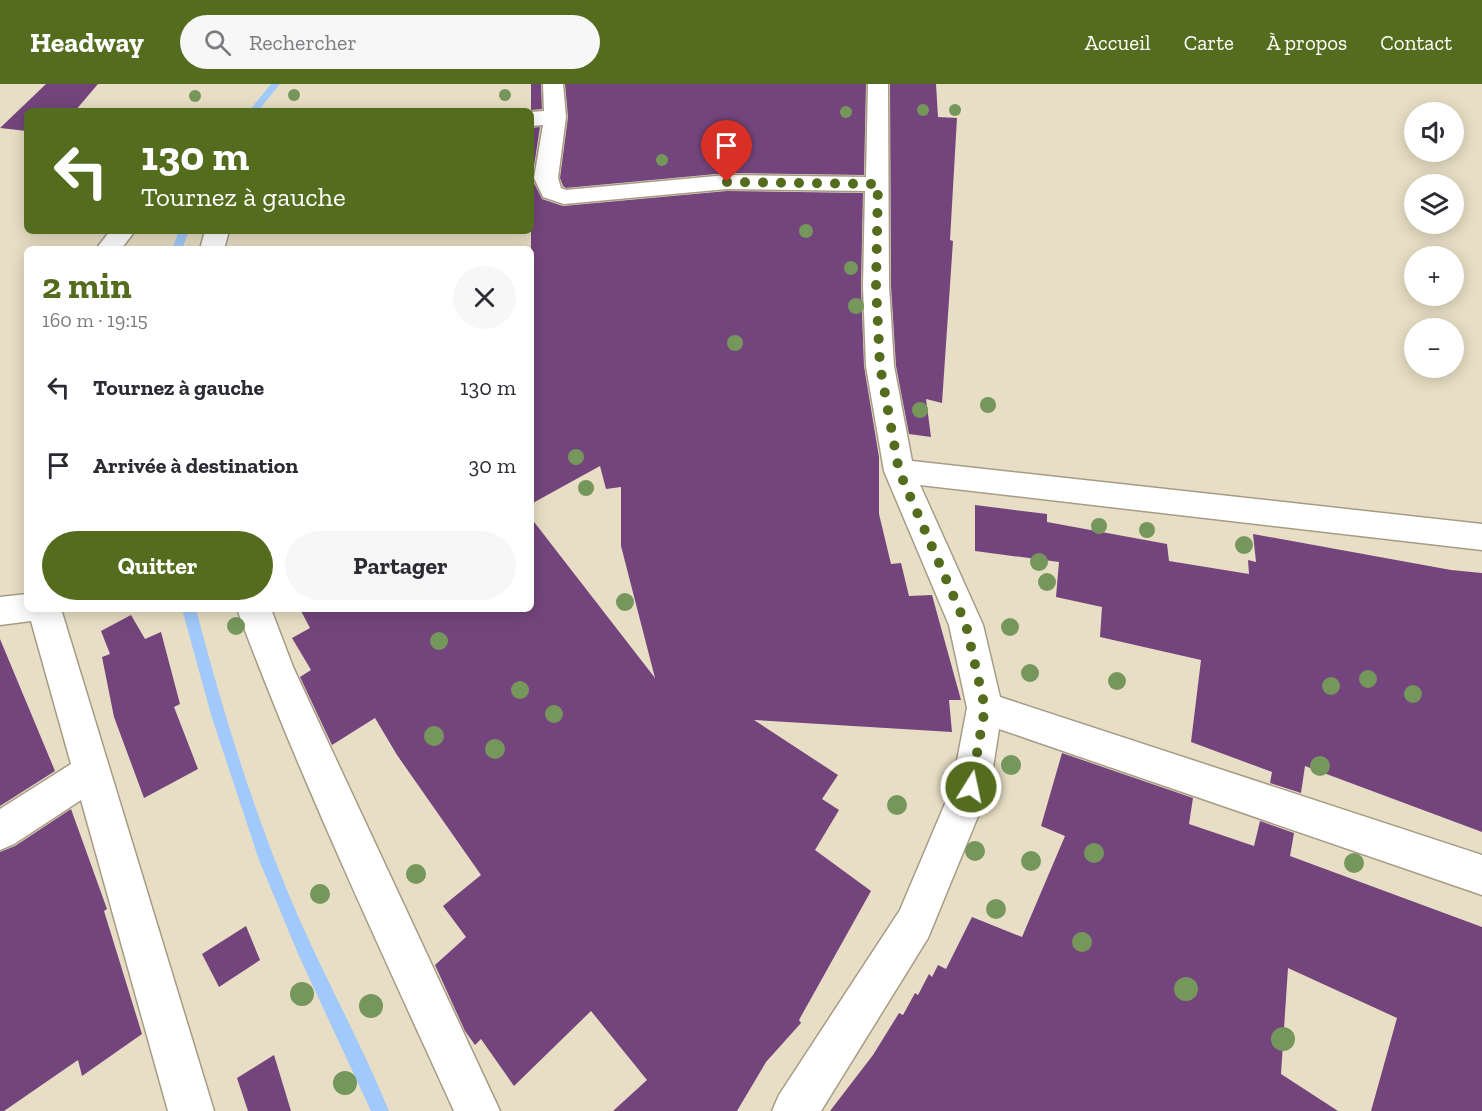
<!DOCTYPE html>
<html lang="fr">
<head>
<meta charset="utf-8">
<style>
	body { margin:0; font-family:"Zilla Slab",serif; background:#f7f7f7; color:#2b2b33; height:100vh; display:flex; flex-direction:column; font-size:22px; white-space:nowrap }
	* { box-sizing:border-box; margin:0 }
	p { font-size:20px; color:#7c7c81 }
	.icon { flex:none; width:33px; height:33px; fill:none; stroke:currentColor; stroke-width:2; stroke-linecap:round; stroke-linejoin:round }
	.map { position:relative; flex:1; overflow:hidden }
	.details { position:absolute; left:24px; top:162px; width:510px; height:366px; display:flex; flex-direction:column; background:#fff; border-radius:9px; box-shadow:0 3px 15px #0003 }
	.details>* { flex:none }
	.top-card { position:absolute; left:24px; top:24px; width:510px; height:126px; border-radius:9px; box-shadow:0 3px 15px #0003; background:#536c1d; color:#fff; overflow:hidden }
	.fabs { position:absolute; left:1404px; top:18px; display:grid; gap:12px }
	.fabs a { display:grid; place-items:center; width:60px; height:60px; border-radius:50%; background:#fff; box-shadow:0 3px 15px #0003; font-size:30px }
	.pin { position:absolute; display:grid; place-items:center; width:51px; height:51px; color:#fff; margin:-62px -26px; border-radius:50% 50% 50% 0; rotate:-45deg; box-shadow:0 0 6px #0007 }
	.pin .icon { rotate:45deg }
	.me { position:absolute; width:66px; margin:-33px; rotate:10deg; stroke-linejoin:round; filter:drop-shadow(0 0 4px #0008) }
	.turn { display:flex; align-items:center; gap:21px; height:126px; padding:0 18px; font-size:27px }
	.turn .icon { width:78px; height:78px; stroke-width:2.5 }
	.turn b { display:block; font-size:42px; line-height:51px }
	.round { display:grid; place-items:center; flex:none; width:63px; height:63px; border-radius:32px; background:#f7f7f7 }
	.overview { display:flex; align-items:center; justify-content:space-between; height:102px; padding:0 18px }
	h1 { font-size:36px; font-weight:700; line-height:45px; color:#536c1d }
	.action { display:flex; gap:12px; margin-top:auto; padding:12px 18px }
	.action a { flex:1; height:69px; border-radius:36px; background:#536c1d; color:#fff; font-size:24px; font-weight:700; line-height:69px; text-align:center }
	.action a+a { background:#f7f7f7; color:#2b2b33 }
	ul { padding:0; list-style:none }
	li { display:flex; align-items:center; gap:18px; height:78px; padding:0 18px }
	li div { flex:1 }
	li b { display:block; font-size:22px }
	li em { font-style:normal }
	header { display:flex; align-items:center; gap:36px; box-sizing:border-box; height:84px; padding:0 30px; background:#536c1d; color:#fff }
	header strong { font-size:28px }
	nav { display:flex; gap:33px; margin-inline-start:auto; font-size:21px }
	.search { width:420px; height:54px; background:#f7f7f7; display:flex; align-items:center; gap:15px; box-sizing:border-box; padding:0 21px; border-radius:33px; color:#7c7c81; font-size:22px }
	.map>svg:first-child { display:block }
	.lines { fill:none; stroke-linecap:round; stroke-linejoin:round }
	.stream { fill:#a2c9fb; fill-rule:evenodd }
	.building { fill:#74457d }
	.minor-casing { stroke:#a69c85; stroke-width:3 }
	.minor { fill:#fff; fill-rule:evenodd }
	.tree { fill:#76975b }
	.route { stroke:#536c1d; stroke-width:10; stroke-dasharray:0 18 }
</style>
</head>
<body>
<header>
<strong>Headway</strong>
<div class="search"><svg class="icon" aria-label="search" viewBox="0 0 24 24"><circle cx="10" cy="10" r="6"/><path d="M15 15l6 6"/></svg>Rechercher</div>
<nav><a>Accueil</a><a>Carte</a><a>À propos</a><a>Contact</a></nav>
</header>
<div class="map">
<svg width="1482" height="1027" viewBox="0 0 1482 1027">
	<rect width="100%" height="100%" fill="#e8dec5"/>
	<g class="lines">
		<g class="stream">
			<path d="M271,0h9l-22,27h-9z"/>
			<path d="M179,147h10l-7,18h-10z"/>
			<path d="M182,525h14c27,104 59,208 102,307 29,66 64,129 91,195h-18l-72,-155 -40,-96 -47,-142z"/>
		</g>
	</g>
	<g class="building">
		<path d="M46,0h52l-23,27h-48v20l-27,-3z"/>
		<path d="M531,0h10l1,25 -11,1z"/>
		<path d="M565,0h301l-2,91 -137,-2 -161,15 -3,-2 -3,-8 8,-61z"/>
		<path d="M890,0h46l2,33 19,1 -7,122 3,1 -11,162 -16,-4 5,38 -22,-3 -13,-68 -5,-80z"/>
		<path d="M540,43l-8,52 10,20 21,7 164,-15 136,2 -2,93 3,80 15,91v57l12,50 10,-1 8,33 23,-1 29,105h-12l3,32 -198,-12 84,55 -16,24 17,11 -24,40 56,41 -72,129 2,3 -35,39 -29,49h-124l34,-31 -56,-69 -77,75 -33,-47 -6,6 -10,-14 -30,-66 31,-28 -23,-31 38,-31 -84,-120 -22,-37 -43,27 -32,-68 11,-7 -19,-32 18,-10 -10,-19h231v-91l124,160 -34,-132v-59l-15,2 -6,-23 -69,38v-376z"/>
		<path d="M975,421l72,9v8l120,22 2,17 80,13 -1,-14 8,2 -3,-28 198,36 31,3v259l-177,-66 -4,27 -31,-10 2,-11 -81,-30 10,-82 -101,-23 2,-30 -46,-10 3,-35 -84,-11z"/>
		<path d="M131,531l14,24 16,-7 19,72 -6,3 24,62 -54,29 -30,-81 -12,-60 8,-3 -9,-23z"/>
		<path d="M0,555l55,132 -55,35z"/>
		<path d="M1062,669l131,45 -4,26 65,22 6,-25 34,12 -4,23 192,71v184h-111l26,-93 -109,-50 -7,106 57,37h-508l43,-56 26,-42 4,2 12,-22 3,2 11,-21 3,3 6,-12 8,4 26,-52 50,20 43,-101 -24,-10z"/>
		<path d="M71,725l36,100 -3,2 38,123 -60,42 -4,-16 -74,51h-4v-259l15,-6z"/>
		<path d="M246,842l14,34 -41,27 -17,-33z"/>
		<path d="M274,971l17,56h-43l-11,-33z"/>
	</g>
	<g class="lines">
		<defs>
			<g id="minor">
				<path d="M543,0h20l3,33 -8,61 3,10 5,2 161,-15 139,2 2,-93h20l1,202 5,80 18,95 570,63v26l-562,-65 63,140 17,72 482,158v40l-483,-166 -9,58 -62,151 -107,173h-49l7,-16 121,-185 52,-123 15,-79 -18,-83 -65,-154 -18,-105 -3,-80 2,-95 -138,-2 -163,15 -21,-7 -9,-19 9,-53 -12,1v-14l13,-1z"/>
				<path d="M110,147h25l-14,18h-25z"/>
				<path d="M205,147h24l-5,18h-24z"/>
				<path d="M27,510v15h34l153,502h-46l-87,-311 -67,44 -14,6v-41l71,-45 -40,-143 -31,4v-28z"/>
				<path d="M237,525h34l22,58 207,444h-46c-75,-165 -154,-332 -217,-502z"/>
			</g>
		</defs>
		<use href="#minor" class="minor-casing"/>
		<use href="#minor" class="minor"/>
	</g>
	<g class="tree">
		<circle cx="294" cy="11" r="6"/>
		<circle cx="505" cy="11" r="6"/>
		<circle cx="195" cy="12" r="6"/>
		<circle cx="923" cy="26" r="6"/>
		<circle cx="955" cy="26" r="6"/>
		<circle cx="846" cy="28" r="6"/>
		<circle cx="662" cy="76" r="6"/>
		<circle cx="806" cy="147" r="7"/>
		<circle cx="851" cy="184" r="7"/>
		<circle cx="856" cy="222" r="8"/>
		<circle cx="735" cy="259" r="8"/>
		<circle cx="988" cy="321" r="8"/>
		<circle cx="920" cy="326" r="8"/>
		<circle cx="576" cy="373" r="8"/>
		<circle cx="586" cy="404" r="8"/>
		<circle cx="1099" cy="442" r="8"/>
		<circle cx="1147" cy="446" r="8"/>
		<circle cx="1244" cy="461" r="9"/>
		<circle cx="1039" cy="478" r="9"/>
		<circle cx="1047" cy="498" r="9"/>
		<circle cx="625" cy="518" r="9"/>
		<circle cx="236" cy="542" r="9"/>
		<circle cx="1010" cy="543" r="9"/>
		<circle cx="439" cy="557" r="9"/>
		<circle cx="1030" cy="589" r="9"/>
		<circle cx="1368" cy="595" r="9"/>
		<circle cx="1117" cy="597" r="9"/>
		<circle cx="1331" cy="602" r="9"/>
		<circle cx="520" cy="606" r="9"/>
		<circle cx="1413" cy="610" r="9"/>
		<circle cx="554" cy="630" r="9"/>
		<circle cx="434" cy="652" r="10"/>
		<circle cx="495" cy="665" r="10"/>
		<circle cx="1011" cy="681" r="10"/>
		<circle cx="1320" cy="682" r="10"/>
		<circle cx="897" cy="721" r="10"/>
		<circle cx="975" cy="767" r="10"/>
		<circle cx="1094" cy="769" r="10"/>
		<circle cx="1031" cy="777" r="10"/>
		<circle cx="1354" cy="779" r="10"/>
		<circle cx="416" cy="790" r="10"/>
		<circle cx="320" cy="810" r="10"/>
		<circle cx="996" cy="825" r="10"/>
		<circle cx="1082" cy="858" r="10"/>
		<circle cx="1186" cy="905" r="12"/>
		<circle cx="302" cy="910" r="12"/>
		<circle cx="371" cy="922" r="12"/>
		<circle cx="1283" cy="955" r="12"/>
		<circle cx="345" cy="999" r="12"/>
	</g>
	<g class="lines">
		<path class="route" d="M727,98l151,2 -2,102 4,80 19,105 67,154 19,83 -14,79"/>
	</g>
</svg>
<div class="fabs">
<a><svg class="icon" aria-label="sound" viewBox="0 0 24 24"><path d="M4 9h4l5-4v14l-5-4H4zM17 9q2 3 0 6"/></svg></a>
<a><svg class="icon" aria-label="layers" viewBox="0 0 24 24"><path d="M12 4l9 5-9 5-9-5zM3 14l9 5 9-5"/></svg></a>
<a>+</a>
<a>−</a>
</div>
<div class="pin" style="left:727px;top:98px;background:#d93025"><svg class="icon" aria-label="arrive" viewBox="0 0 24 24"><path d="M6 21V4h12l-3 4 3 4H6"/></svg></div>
<svg class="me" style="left:971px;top:703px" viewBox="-20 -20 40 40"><circle r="17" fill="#536c1d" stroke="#fff" stroke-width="3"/><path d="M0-11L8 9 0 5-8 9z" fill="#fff"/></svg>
<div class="top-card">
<div class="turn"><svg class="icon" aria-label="left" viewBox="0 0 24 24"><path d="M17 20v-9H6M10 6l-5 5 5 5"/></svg><div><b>130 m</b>Tournez à gauche</div></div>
</div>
<section class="details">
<div class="overview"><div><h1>2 min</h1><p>160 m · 19:15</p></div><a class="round"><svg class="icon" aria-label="close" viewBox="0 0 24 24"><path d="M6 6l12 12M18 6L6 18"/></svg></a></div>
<ul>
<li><svg class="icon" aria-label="left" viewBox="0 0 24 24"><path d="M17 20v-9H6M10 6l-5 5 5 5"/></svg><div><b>Tournez à gauche</b></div><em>130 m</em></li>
<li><svg class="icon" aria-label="arrive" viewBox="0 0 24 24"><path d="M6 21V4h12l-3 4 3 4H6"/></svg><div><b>Arrivée à destination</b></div><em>30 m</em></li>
</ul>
<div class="action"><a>Quitter</a><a>Partager</a></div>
</section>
</div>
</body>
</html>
